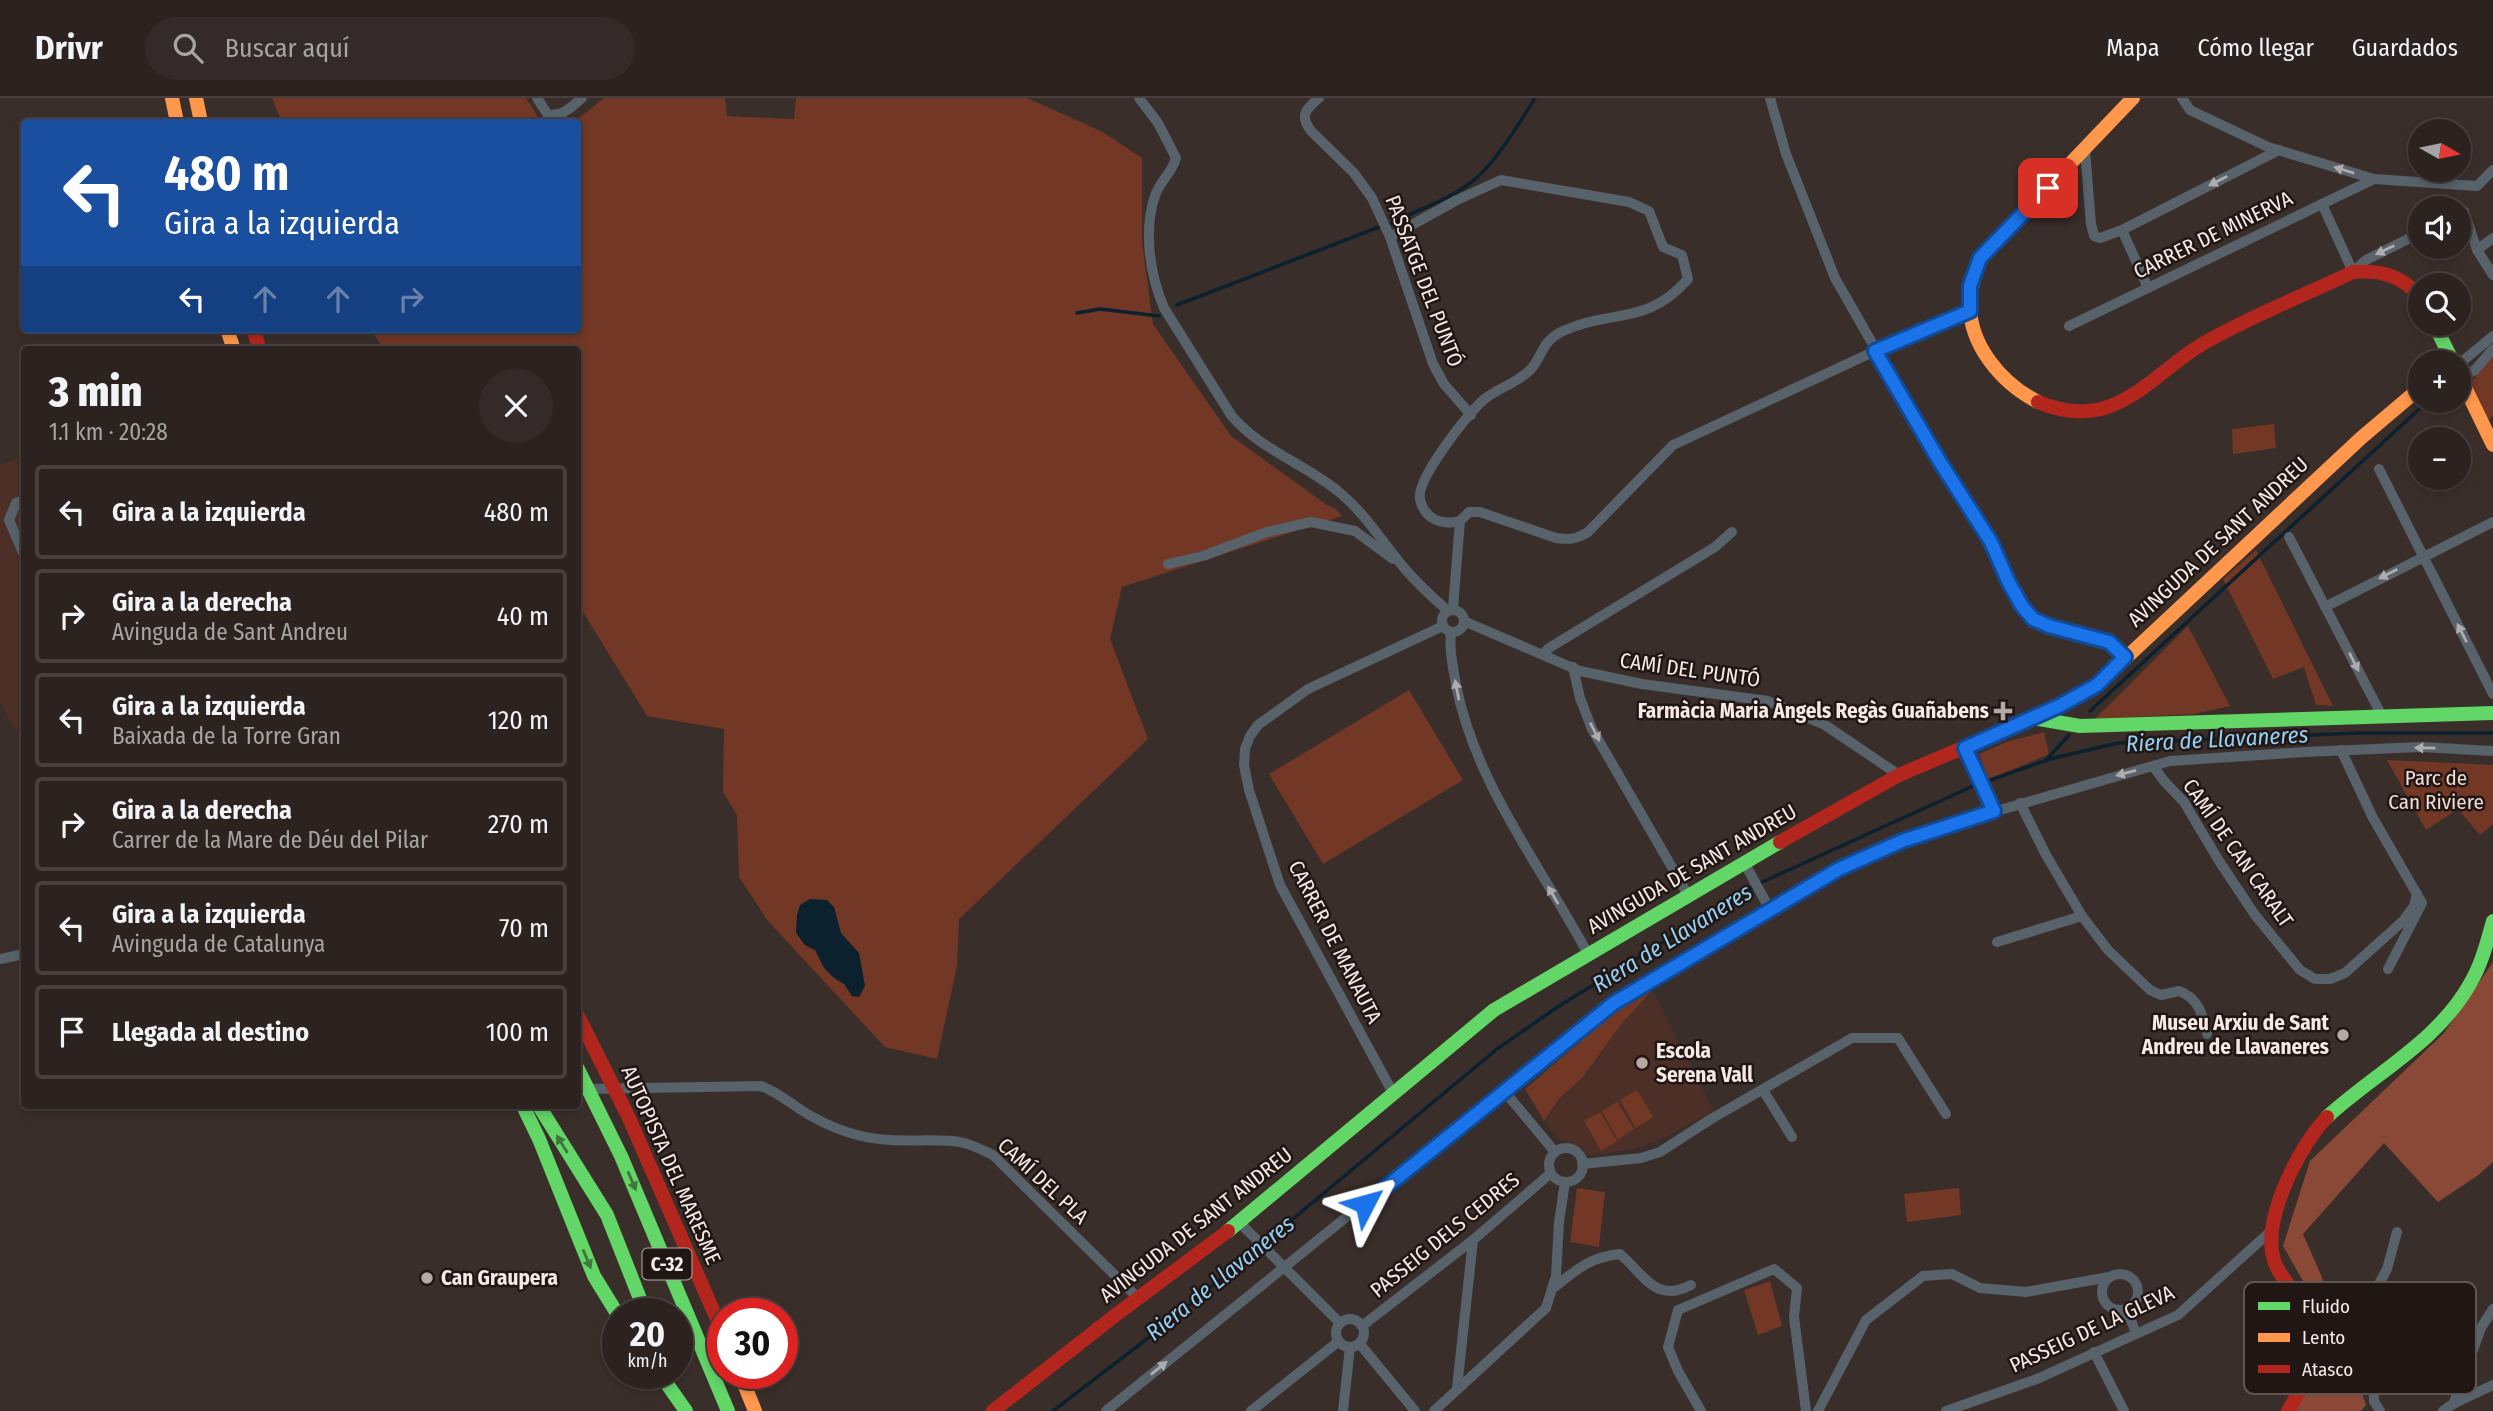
<!DOCTYPE html>
<html lang="es">
<head>
<meta charset="utf-8">
<style>
	body { margin:0; font-family:"Fira Sans Condensed",sans-serif; background:#342a29; color:#f1f3f6; height:100vh; display:flex; flex-direction:column; font-size:26px; white-space:nowrap }
	* { box-sizing:border-box; margin:0 }
	p { font-size:23px; color:#a6a4a5 }
	.icon { flex:none; width:38px; height:38px; fill:none; stroke:currentColor; stroke-width:2; stroke-linecap:round; stroke-linejoin:round }
	.map { position:relative; flex:1; overflow:hidden }
	.panel { position:absolute; left:21px; top:248px; width:560px; height:763px; display:flex; flex-direction:column; background:#2c2220; border-radius:7px; box-shadow:0 4px 10px #0003,0 0 0 2px #483f3e }
	.panel>* { flex:none }
	.hud { position:absolute; left:21px; top:21px; width:560px; height:214px; border-radius:7px; box-shadow:0 4px 10px #0003,0 0 0 2px #483f3e; background:#1a4fa0; color:#fff; overflow:hidden }
	.needle { width:46px; rotate:99deg }
	.fabs { position:absolute; left:2408px; top:21px; display:grid; gap:14px }
	.fabs a { display:grid; place-items:center; width:63px; height:63px; border-radius:50%; background:#2c2220; box-shadow:0 4px 10px #0003,0 0 0 2px #483f3e; font-size:35px }
	.speed { position:absolute; left:602px; top:1200px; display:flex; gap:14px; font-size:35px; font-weight:700; text-align:center }
	.speed>* { display:grid; place-content:center; width:91px; height:91px; border-radius:50%; background:#2c2220; box-shadow:0 4px 10px #0003,0 0 0 2px #483f3e; line-height:1 }
	.speed small { font-size:18px; font-weight:400 }
	.speed .limit { border:10px solid #d22; background:#fff; color:#111 }
	.pin { position:absolute; display:grid; place-items:center; width:60px; height:60px; color:#fff; margin:-30px; border-radius:14px; box-shadow:0 4px 10px #0006 }
	.me { position:absolute; width:77px; margin:-38px; rotate:51deg; stroke-linejoin:round; filter:drop-shadow(0 0 5px #0008) }
	.turn { display:flex; align-items:center; gap:24px; height:147px; padding:0 28px; font-size:32px }
	.turn .icon { width:91px; height:91px; stroke-width:2.5 }
	.turn b { display:block; font-size:49px; line-height:60px }
	.lanes { display:flex; align-items:center; height:66px; padding:0 28px; background:#0003; justify-content:center; gap:35px; direction:ltr }
	.lanes .off { opacity:.35 }
	.round { display:grid; place-items:center; flex:none; width:74px; height:74px; border-radius:37px; background:#342a29 }
	.summary { display:flex; align-items:center; justify-content:space-between; height:119px; padding:0 28px }
	h1 { font-size:42px; font-weight:800; line-height:52px }
	ul { padding:0; list-style:none }
	li { display:flex; align-items:center; gap:21px; height:94px; margin:0 14px 10px; padding:0 14px; border:4px solid #483f3e; border-radius:7px }
	li div { flex:1 }
	li b { display:block; font-size:26px }
	li em { font-style:normal }
	header { display:flex; align-items:center; gap:42px; box-sizing:border-box; height:98px; padding:0 35px; background:#2c2220; border-bottom:2px solid #483f3e }
	header strong { font-size:33px }
	nav { display:flex; gap:38px; margin-inline-start:auto; font-size:24px }
	.search { width:490px; height:63px; background:#342a29; display:flex; align-items:center; gap:18px; box-sizing:border-box; padding:0 24px; border-radius:38px; color:#a6a4a5; font-size:26px }
	.map>svg:first-child { display:block }
	.built { fill:#4c3027 }
	.green { fill:#723725 }
	.forest { fill:#8a4936 }
	.water { fill:#0b212e }
	.lines { fill:none; stroke-linecap:round; stroke-linejoin:round }
	.stream { stroke:#0b212e; stroke-width:3.5 }
	.street { stroke:#57626a; stroke-width:10 }
	.fast { stroke:#63d668; stroke-width:14 }
	.slow { stroke:#ff974d; stroke-width:14 }
	.jam { stroke:#b3261e; stroke-width:14 }
	.oneway { fill:#b0acad }
	.oneway2 { fill:#42763e }
	.route-casing { stroke:#114b97; stroke-width:18 }
	.route { stroke:#1a73e8; stroke-width:12 }
	.poi-dot { fill:#b6a8a3; stroke:#201613; stroke-width:2.5 }
	.labels { text-anchor:middle; stroke-width:5; stroke-linejoin:round; paint-order:stroke }
	.shield { fill:#201613; stroke:#b8aaa5; stroke-width:2 }
	.shield-label { font-size:19px; font-weight:bold; fill:#f9e9e4 }
	.street-label { font-size:21px; fill:#f9e9e4; stroke:#201613 }
	.poi-label { font-size:21px; font-weight:bold; fill:#f9e9e4; stroke:#201613; text-anchor:end }
	.park-label { font-size:21px; fill:#f1dbd4; stroke:#201613 }
	.water-label { font-size:23px; font-style:italic; fill:#95d0f6; stroke:#201613 }
	.key { fill:#201613; stroke:#615552; stroke-width:2 }
	.key-label { font-size:19px; fill:#f9e9e4 }
</style>
</head>
<body>
<header>
<strong>Drivr</strong>
<div class="search"><svg class="icon" aria-label="search" viewBox="0 0 24 24"><circle cx="10" cy="10" r="6"/><path d="M15 15l6 6"/></svg>Buscar aquí</div>
<nav><a>Mapa</a><a>Cómo llegar</a><a>Guardados</a></nav>
</header>
<div class="map">
<svg width="2493" height="1313" viewBox="0 0 2493 1313">
	<rect width="100%" height="100%" fill="#3a2e2a"/>
	<g class="built">
		<path d="M24,358v290l-24,-44v-237z"/>
		<path d="M1653,894l61,119 -48,26 -28,11 -50,8 -6,-9 -24,-8 -13,-18 15,-22 24,-22 38,-55z"/>
	</g>
	<g class="green">
		<path d="M272,0h254l15,24h-259z"/>
		<path d="M604,0h121l2,18 67,3 2,-21h231l76,34 39,26v84l11,82 78,112 96,69 9,4 6,7 -220,71 -12,52 38,100 -189,180 -2,47 -20,93 -52,-12 -117,-126 -29,-44 -2,-62 -14,-23 1,-63 -77,-13 -69,-112v-254h-193l-15,-21h208v-207h-4z"/>
		<path d="M2493,258v60l-5,4 -17,-26v-12z"/>
		<path d="M2274,326l2,24 -43,6 -1,-25z"/>
		<path d="M2256,452l77,156 -17,-1 -12,-38 -31,12 -50,-100z"/>
		<path d="M2188,528l42,80 -35,8 -100,5z"/>
		<path d="M1409,592l54,90 -140,84 -54,-90z"/>
		<path d="M2044,634l5,22 -61,26 -9,-26 27,-12z"/>
		<path d="M2387,662l106,5v59l-13,11 -22,-26 -32,21z"/>
		<path d="M1650,890l2,3 -30,32 -39,54 -24,22 -15,22 -19,-32 90,-77z"/>
		<path d="M1637,992l16,27 -17,11 -16,-28z"/>
		<path d="M1617,1004l17,27 -16,11 -16,-29z"/>
		<path d="M1600,1014l17,29 -16,10 -17,-30z"/>
		<path d="M1577,1090l28,4 -6,55 -29,-5z"/>
		<path d="M1959,1090l2,27 -54,7 -3,-28z"/>
		<path d="M1770,1183l12,45 -24,9 -14,-45z"/>
	</g>
	<path class="forest" d="M2493,864v200l-16,14 -39,26 -54,-59 -81,91 18,41 45,130 -5,6h-67l21,-30 11,-60 -43,-75 27,-85 134,-128z"/>
	<path class="water" d="M810,801l17,1 7,7 7,26 18,20 6,33 -6,11 -7,-1 -8,-12 -10,-6 -10,-10 -9,-18 -10,-5 -9,-12 1,-18 3,-10z"/>
	<g class="lines">
		<g class="stream">
			<path d="M1391,125c24,-12 57,-23 78,-39 24,-17 50,-60 66,-86"/>
			<path d="M1177,207l202,-78"/>
			<path d="M1077,215l23,-4 59,7"/>
			<path d="M2090,613l338,-310"/>
			<path d="M2047,661l22,-24"/>
			<path d="M1053,1313l116,-89 328,-273 62,-43 201,-123 213,-97 77,-27 68,-16 241,-10h134"/>
		</g>
		<g class="street">
			<path d="M537,0l11,17c16,1 23,-8 34,-17"/>
			<path d="M1139,0l19,25 18,35c-4,15 -17,24 -21,38 -12,35 -5,79 9,112l67,107c29,35 73,48 108,77 27,22 44,51 66,77 13,15 27,28 42,41"/>
			<path d="M1319,0c-13,11 -20,17 -8,33l43,42 18,25 18,39 43,127 11,20 27,31"/>
			<path d="M1770,0l16,56 49,124 105,184 51,80 18,41 13,23 11,13 16,7 60,16 16,15"/>
			<path d="M2182,0l8,12 78,37 106,32 103,7 16,-16"/>
			<path d="M2085,52l6,74 3,12 6,2 22,-8 157,-80"/>
			<path d="M2322,106l31,68 13,-12 54,-27"/>
			<path d="M2459,116l5,-3 13,39 16,25"/>
			<path d="M2122,132l26,58"/>
			<path d="M1390,139l67,-37 44,-20 128,22 20,9 14,36 19,8 6,24c-41,47 -76,30 -125,52 -23,11 -20,26 -33,39 -14,14 -35,19 -49,32 -15,15 -65,77 -61,97 4,20 22,27 40,22"/>
			<path d="M2477,152l16,-12"/>
			<path d="M2069,228l305,-147"/>
			<path d="M2459,266l34,-28"/>
			<path d="M2460,280l15,-8 18,-21"/>
			<path d="M2379,371l114,225"/>
			<path d="M24,402l-8,3 -7,17 15,35"/>
			<path d="M2289,439l94,181"/>
			<path d="M1168,466l35,-8 64,-24 44,-10 44,9 38,28"/>
			<path d="M2325,509l168,-85"/>
			<path d="M1453,510l7,-87 9,-9h11l76,26c14,2 21,1 32,-6l85,-87 202,-94 95,-40"/>
			<circle cx="1453" cy="523" r="11"/>
			<path d="M1466,524l114,49 62,13 126,17 57,24 74,50"/>
			<path d="M1451,534c-2,18 2,35 5,53 20,100 85,181 132,269"/>
			<path d="M1543,556l6,-6 166,-101 17,-15"/>
			<path d="M1573,569l7,31 12,31 96,166"/>
			<path d="M1965,650l29,63"/>
			<path d="M2341,652l32,68 49,85 -34,66"/>
			<path d="M2153,668l11,15 20,21 35,59 36,54 45,55 15,9h15l15,-6 58,-52 11,-15 3,-12"/>
			<path d="M2020,705l26,52 36,61 26,34 42,40 11,5 18,-4c20,7 24,25 28,43"/>
			<path d="M1744,764l25,46"/>
			<path d="M1997,844l85,-26"/>
			<path d="M0,861l24,-5"/>
			<path d="M587,991l174,-3c19,7 32,20 50,30 16,9 33,16 50,20 30,7 61,3 92,5 14,1 27,8 40,14l144,142"/>
			<path d="M1763,992l29,47"/>
			<path d="M1505,994l50,60"/>
			<path d="M1393,995l-113,-208 -31,-95 -5,-25 1,-16 5,-13 8,-11 50,-36 135,-63"/>
			<circle cx="1566" cy="1067" r="17"/>
			<path d="M1582,1066l59,-6 19,-6 51,-33 141,-81h46l48,76"/>
			<path d="M1240,1125l100,100"/>
			<circle cx="2120" cy="1194" r="18"/>
			<path d="M1552,1191c23,-18 37,-32 68,-35 24,20 35,50 71,31"/>
			<path d="M2120,1212l11,10 5,13"/>
			<circle cx="1350" cy="1235" r="14"/>
			<path d="M1362,1228l111,-86 78,-67"/>
			<path d="M1359,1245l56,68"/>
			<path d="M2094,1254l30,59"/>
			<path d="M1457,1290l16,-148"/>
			<path d="M2454,1304l27,-74 12,-19"/>
			<path d="M1106,1313l507,-409 226,-133 63,-28 84,-27 184,-53 135,-9 116,-5 72,4"/>
			<path d="M1251,1313l88,-70"/>
			<path d="M1343,1313l7,-64"/>
			<path d="M1434,1313l112,-103 10,-32 3,-54 6,-40"/>
			<path d="M1701,1313l-23,-40 -10,-24 10,-37 96,-41 23,19 -3,29 12,94"/>
			<path d="M1818,1313l48,-91 57,-44 29,-2 28,14 46,4 83,-15"/>
			<path d="M1946,1313l91,-32 141,-64 93,-84"/>
			<path d="M2380,1313l-6,-10 -1,-20 -12,-30 -2,-22 8,-23 20,-37 10,-37"/>
			<path d="M2443,1313c15,-12 33,-17 50,-26"/>
		</g>
		<g class="fast">
			<path d="M2434,226l19,38"/>
			<path d="M2033,620l47,8 413,-13"/>
			<path d="M578,971l43,87 107,255"/>
			<path d="M523,1008l16,33 55,137 24,39"/>
			<path d="M539,1008l68,109 39,99"/>
			<path d="M2327,1019c49,-45 111,-75 144,-135 11,-19 16,-40 22,-61"/>
			<path d="M1228,1133l266,-221 286,-168"/>
			<path d="M660,1276l26,37"/>
		</g>
		<g class="slow">
			<path d="M172,0l5,24"/>
			<path d="M196,0l5,24"/>
			<path d="M227,231l7,21"/>
			<path d="M2459,277l34,70"/>
			<path d="M2038,304c-37,-19 -70,-58 -68,-101 1,-15 6,-29 10,-43l153,-160"/>
			<path d="M1986,640l73,-32 38,-21 264,-247 59,-50"/>
			<path d="M740,1276l15,37"/>
		</g>
		<g class="jam">
			<path d="M253,231l7,21"/>
			<path d="M2038,304c19,8 42,12 63,7 39,-10 68,-46 103,-66 47,-27 99,-47 149,-71 28,-2 47,3 67,24"/>
			<path d="M1780,744l119,-67 87,-37"/>
			<path d="M578,918l51,102 94,215"/>
			<path d="M993,1313l124,-97 111,-83"/>
			<path d="M2288,1313c21,-35 37,-73 12,-111 -9,-13 -21,-24 -26,-40 -13,-40 26,-115 53,-143"/>
		</g>
	</g>
	<defs><path id="oneway-solid" d="M-6-.8H1V-3.2L6.5 0L1 3.2V.8H-6Z" transform="scale(1.75)"/></defs>
	<g class="oneway">
		<use href="#oneway-solid" transform="translate(2344 72) rotate(-163)"/>
		<use href="#oneway-solid" transform="translate(2218 83) rotate(153)"/>
		<use href="#oneway-solid" transform="translate(2385 152) rotate(154)"/>
		<use href="#oneway-solid" transform="translate(2388 476) rotate(153)"/>
		<use href="#oneway-solid" transform="translate(2462 535) rotate(-117)"/>
		<use href="#oneway-solid" transform="translate(2354 564) rotate(63)"/>
		<use href="#oneway-solid" transform="translate(1457 592) rotate(-101)"/>
		<use href="#oneway-solid" transform="translate(1595 634) rotate(63)"/>
		<use href="#oneway-solid" transform="translate(2425 650) rotate(-179)"/>
		<use href="#oneway-solid" transform="translate(2126 675) rotate(165)"/>
		<use href="#oneway-solid" transform="translate(1553 797) rotate(-120)"/>
		<use href="#oneway-solid" transform="translate(1159 1270) rotate(-39)"/>
	</g>
	<g class="oneway2">
		<use href="#oneway-solid" transform="translate(562 1046) rotate(-122)"/>
		<use href="#oneway-solid" transform="translate(632 1083) rotate(67)"/>
		<use href="#oneway-solid" transform="translate(587 1161) rotate(67)"/>
	</g>
	<g class="lines">
		<defs>
			<path id="route" d="M1365,1106l249,-201 225,-134 63,-28 92,-30 -29,-63 94,-42 38,-21 28,-28 -16,-15 -60,-16 -16,-7 -11,-13 -13,-23 -18,-41 -51,-80 -65,-111 95,-40v-25l10,-28 68,-70"/>
		</defs>
		<use href="#route" class="route-casing"/>
		<use href="#route" class="route"/>
	</g>
	<g class="poi-dot">
		<path d="M1999.5 602.5h7v7h7v7h-7v7h-7v-7h-7v-7h7z"/>
		<circle cx="2343" cy="937" r="7"/>
		<circle cx="1642" cy="965" r="7"/>
		<circle cx="427" cy="1180" r="7"/>
	</g>
	<g class="labels">
		<rect class="shield" x="642.5" y="1150.5" width="49" height="31" rx="5"/>
		<g class="shield-label">
			<text x="667" y="1173">C-32</text>
		</g>
		<g class="street-label">
			<text transform="translate(2213 137) rotate(-26)" y="7">CARRER DE MINERVA</text>
			<text transform="translate(1424 183) rotate(69)" y="7">PASSATGE DEL PUNTÓ</text>
			<text transform="translate(2218 444) rotate(-43)" y="7">AVINGUDA DE SANT ANDREU</text>
			<text transform="translate(1690 572) rotate(8)" y="7">CAMÍ DEL PUNTÓ</text>
			<text transform="translate(2238 755) rotate(55)" y="7">CAMÍ DE CAN CARALT</text>
			<text transform="translate(1692 771) rotate(-30)" y="7">AVINGUDA DE SANT ANDREU</text>
			<text transform="translate(1335 844) rotate(63)" y="7">CARRER DE MANAUTA</text>
			<text transform="translate(671 1067) rotate(66)" y="7">AUTOPISTA DEL MARESME</text>
			<text transform="translate(1043 1083) rotate(43)" y="7">CAMÍ DEL PLA</text>
			<text transform="translate(1196 1127) rotate(-38)" y="7">AVINGUDA DE SANT ANDREU</text>
			<text transform="translate(1445 1137) rotate(-39)" y="7">PASSEIG DELS CEDRES</text>
			<text transform="translate(2092 1231) rotate(-25)" y="7">PASSEIG DE LA GLEVA</text>
		</g>
		<g class="poi-label">
			<text x="1989" y="620">Farmàcia Maria Àngels Regàs Guañabens</text>
			<text x="2329" y="932">Museu Arxiu de Sant<tspan x="2329" dy="24">Andreu de Llavaneres</tspan></text>
			<text x="1656" y="960" text-anchor="start">Escola<tspan x="1656" dy="24">Serena Vall</tspan></text>
			<text x="441" y="1187" text-anchor="start">Can Graupera</text>
		</g>
		<g class="park-label">
			<text x="2436" y="687">Parc de<tspan x="2436" dy="24">Can Riviere</tspan></text>
		</g>
		<g class="water-label">
			<text transform="translate(2217 641) rotate(-3)" y="8">Riera de Llavaneres</text>
			<text transform="translate(1672 840) rotate(-32)" y="8">Riera de Llavaneres</text>
			<text transform="translate(1220 1180) rotate(-39)" y="8">Riera de Llavaneres</text>
		</g>
	</g>
	<rect x="2244" y="1184" width="232" height="112" rx="10" class="key"/>
	<rect x="2258" y="1204" width="32" height="8" fill="#63d668"/>
	<rect x="2258" y="1235" width="32" height="9" fill="#ff974d"/>
	<rect x="2258" y="1267" width="32" height="8" fill="#b3261e"/>
	<g class="key-label">
		<text x="2302" y="1215">Fluido</text>
		<text x="2302" y="1246">Lento</text>
		<text x="2302" y="1278">Atasco</text>
	</g>
</svg>
<div class="fabs">
<a><svg class="needle" viewBox="-14 -14 28 28"><path d="M0-13l5 13h-10z" fill="#e53935"/><path d="M0 13l5-13h-10z" fill="#a6a4a5"/></svg></a>
<a><svg class="icon" aria-label="sound" viewBox="0 0 24 24"><path d="M4 9h4l5-4v14l-5-4H4zM17 9q2 3 0 6"/></svg></a>
<a><svg class="icon" aria-label="search" viewBox="0 0 24 24"><circle cx="10" cy="10" r="6"/><path d="M15 15l6 6"/></svg></a>
<a>+</a>
<a>−</a>
</div>
<div class="speed"><div>20<small>km/h</small></div><div class="limit">30</div></div>
<div class="pin" style="left:2048px;top:90px;background:#d93025"><svg class="icon" aria-label="arrive" viewBox="0 0 24 24"><path d="M6 21V4h12l-3 4 3 4H6"/></svg></div>
<svg class="me" style="left:1365px;top:1106px" viewBox="-20 -20 40 40"><path d="M0-17L14 15 0 8-14 15z" fill="#1a73e8" stroke="#fff" stroke-width="4"/></svg>
<div class="hud">
<div class="turn"><svg class="icon" aria-label="left" viewBox="0 0 24 24"><path d="M17 20v-9H6M10 6l-5 5 5 5"/></svg><div><b>480 m</b>Gira a la izquierda</div></div>
<div class="lanes"><svg class="icon" aria-label="left" viewBox="0 0 24 24"><path d="M17 20v-9H6M10 6l-5 5 5 5"/></svg><svg class="icon off" aria-label="ahead" viewBox="0 0 24 24"><path d="M12 20V5M6 11l6-6 6 6"/></svg><svg class="icon off" aria-label="ahead" viewBox="0 0 24 24"><path d="M12 20V5M6 11l6-6 6 6"/></svg><svg class="icon off" aria-label="right" viewBox="0 0 24 24"><path d="M7 20v-9h11M14 6l5 5-5 5"/></svg></div>
</div>
<section class="panel">
<div class="summary"><div><h1>3 min</h1><p>1.1 km · 20:28</p></div><a class="round"><svg class="icon" aria-label="close" viewBox="0 0 24 24"><path d="M6 6l12 12M18 6L6 18"/></svg></a></div>
<ul>
<li><svg class="icon" aria-label="left" viewBox="0 0 24 24"><path d="M17 20v-9H6M10 6l-5 5 5 5"/></svg><div><b>Gira a la izquierda</b></div><em>480 m</em></li>
<li><svg class="icon" aria-label="right" viewBox="0 0 24 24"><path d="M7 20v-9h11M14 6l5 5-5 5"/></svg><div><b>Gira a la derecha</b><p>Avinguda de Sant Andreu</p></div><em>40 m</em></li>
<li><svg class="icon" aria-label="left" viewBox="0 0 24 24"><path d="M17 20v-9H6M10 6l-5 5 5 5"/></svg><div><b>Gira a la izquierda</b><p>Baixada de la Torre Gran</p></div><em>120 m</em></li>
<li><svg class="icon" aria-label="right" viewBox="0 0 24 24"><path d="M7 20v-9h11M14 6l5 5-5 5"/></svg><div><b>Gira a la derecha</b><p>Carrer de la Mare de Déu del Pilar</p></div><em>270 m</em></li>
<li><svg class="icon" aria-label="left" viewBox="0 0 24 24"><path d="M17 20v-9H6M10 6l-5 5 5 5"/></svg><div><b>Gira a la izquierda</b><p>Avinguda de Catalunya</p></div><em>70 m</em></li>
<li><svg class="icon" aria-label="arrive" viewBox="0 0 24 24"><path d="M6 21V4h12l-3 4 3 4H6"/></svg><div><b>Llegada al destino</b></div><em>100 m</em></li>
</ul>
</section>
</div>
</body>
</html>
